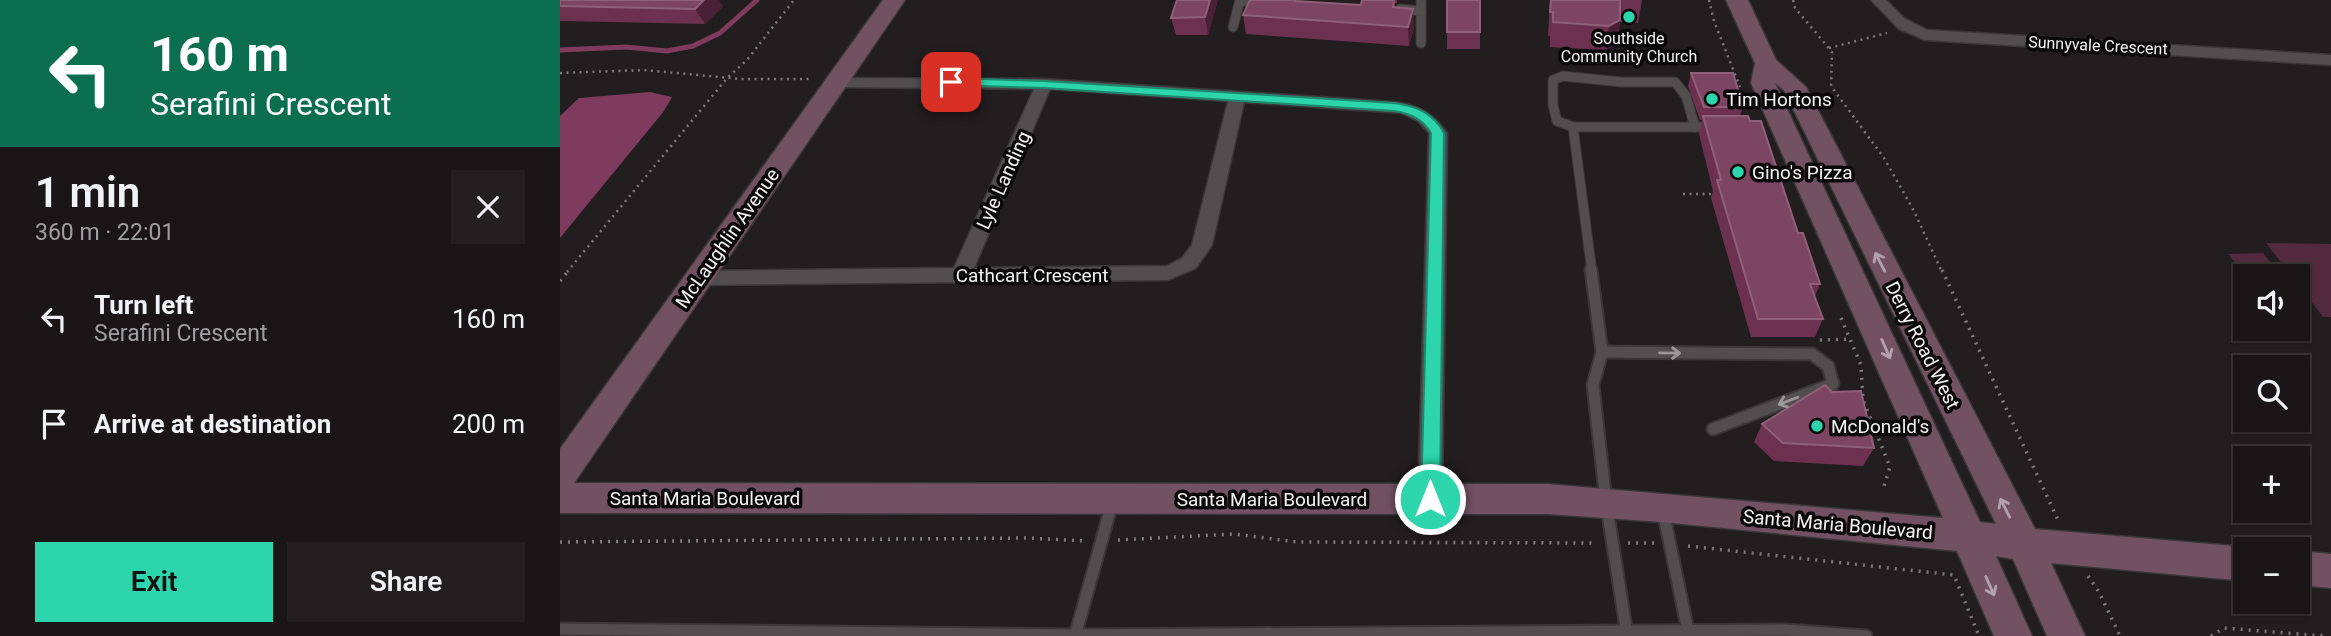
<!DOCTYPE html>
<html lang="en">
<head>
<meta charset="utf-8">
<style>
	body { margin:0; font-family:Roboto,sans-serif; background:#231f20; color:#f1f3f6; height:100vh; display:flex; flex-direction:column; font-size:26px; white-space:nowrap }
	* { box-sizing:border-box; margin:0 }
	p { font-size:23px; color:#9f9fa1 }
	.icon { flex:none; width:38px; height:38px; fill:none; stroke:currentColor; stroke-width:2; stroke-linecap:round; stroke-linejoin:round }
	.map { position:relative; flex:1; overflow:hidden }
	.sheet { display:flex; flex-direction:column; background:#1a1617; width:560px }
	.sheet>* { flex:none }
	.guide { background:#0b6e4f; color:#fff; overflow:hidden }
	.tools { position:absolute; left:1673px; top:264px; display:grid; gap:14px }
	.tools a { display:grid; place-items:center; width:77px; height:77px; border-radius:0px; background:#1a1617; box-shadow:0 2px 5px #0004,0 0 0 2px #383536; font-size:35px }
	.pin { position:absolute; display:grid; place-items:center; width:60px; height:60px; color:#fff; margin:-30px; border-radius:14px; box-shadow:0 4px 10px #0006 }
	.me { position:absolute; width:77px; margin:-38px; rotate:0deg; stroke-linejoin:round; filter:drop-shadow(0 0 5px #0008) }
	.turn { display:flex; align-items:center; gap:24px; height:147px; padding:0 35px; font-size:32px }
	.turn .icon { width:91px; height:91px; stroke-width:2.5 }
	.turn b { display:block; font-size:49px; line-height:60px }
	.round { display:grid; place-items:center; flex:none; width:74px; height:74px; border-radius:0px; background:#231f20 }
	.head { display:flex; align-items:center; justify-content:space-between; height:119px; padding:0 35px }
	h1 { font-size:42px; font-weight:600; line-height:52px }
	.primary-button { display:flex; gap:14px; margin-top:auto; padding:14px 35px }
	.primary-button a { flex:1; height:80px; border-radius:0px; background:#2cd5ab; color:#111; font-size:28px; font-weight:600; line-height:80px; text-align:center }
	.primary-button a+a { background:#231f20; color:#f1f3f6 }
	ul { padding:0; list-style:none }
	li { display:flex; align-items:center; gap:21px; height:105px; padding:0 35px }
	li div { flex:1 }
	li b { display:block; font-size:26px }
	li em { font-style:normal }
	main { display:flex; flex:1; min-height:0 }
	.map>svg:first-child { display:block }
	.green { fill:#52293d }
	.water { fill:#7f3b5d }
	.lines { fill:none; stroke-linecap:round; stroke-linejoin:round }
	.stream { stroke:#7f3b5d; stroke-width:5 }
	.lane-far1-casing { stroke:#3a3738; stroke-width:11 }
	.lane-casing { stroke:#3a3738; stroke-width:15 }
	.street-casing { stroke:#3a3738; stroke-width:3 }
	.secondary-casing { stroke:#3a3738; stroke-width:3 }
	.path-far1 { stroke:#7e7a7b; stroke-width:2.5; stroke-dasharray:2 4.5; stroke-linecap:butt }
	.path { stroke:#7e7a7b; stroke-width:3.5; stroke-dasharray:2 6; stroke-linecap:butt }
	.lane-far1 { stroke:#524d4f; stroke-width:9 }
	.lane { stroke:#524d4f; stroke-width:11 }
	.street { fill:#524d4f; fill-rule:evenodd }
	.secondary { fill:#725261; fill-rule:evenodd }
	.wall { fill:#6d3150 }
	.shaded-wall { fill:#492035 }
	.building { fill:#7c4562; stroke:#8f6078; stroke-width:2 }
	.oneway { stroke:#b4a2aa }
	.oneway2 { stroke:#9b9799 }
	.route { fill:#2cd5ab; stroke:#1d8a6f; stroke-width:2 }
	.poi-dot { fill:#2cd5ab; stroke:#0a0809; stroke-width:2.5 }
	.labels { text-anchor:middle; stroke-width:7; stroke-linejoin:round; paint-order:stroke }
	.far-poi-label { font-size:16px; fill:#f5f2f3; stroke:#0a0809 }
	.far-street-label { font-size:16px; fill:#f5f2f3; stroke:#0a0809 }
	.poi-label { font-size:19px; fill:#f5f2f3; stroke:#0a0809; text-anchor:start }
	.street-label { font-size:19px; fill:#f5f2f3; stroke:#0a0809 }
</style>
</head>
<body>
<main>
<section class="sheet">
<div class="guide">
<div class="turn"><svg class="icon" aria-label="left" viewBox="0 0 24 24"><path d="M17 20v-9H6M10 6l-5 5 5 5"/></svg><div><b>160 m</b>Serafini Crescent</div></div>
</div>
<div class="head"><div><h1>1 min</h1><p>360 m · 22:01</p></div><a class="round"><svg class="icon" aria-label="close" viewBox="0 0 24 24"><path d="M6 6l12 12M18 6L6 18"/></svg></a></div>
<ul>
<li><svg class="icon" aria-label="left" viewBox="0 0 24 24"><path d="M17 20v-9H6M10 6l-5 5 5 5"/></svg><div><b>Turn left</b><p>Serafini Crescent</p></div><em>160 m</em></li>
<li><svg class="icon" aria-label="arrive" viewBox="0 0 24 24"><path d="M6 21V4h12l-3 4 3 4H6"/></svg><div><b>Arrive at destination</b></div><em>200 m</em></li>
</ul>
<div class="primary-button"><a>Exit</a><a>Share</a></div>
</section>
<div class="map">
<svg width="1771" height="636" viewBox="0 0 1771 636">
	<rect width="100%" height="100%" fill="#221d1f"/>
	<g class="green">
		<path d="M1706,243l65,1v73h-8l-25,-33v-8h-6z"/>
		<path d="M1703,253l19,23h-35l-19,-22z"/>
	</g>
	<path class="water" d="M90,92l22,5 -8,14 -104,127v-122l19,-18z"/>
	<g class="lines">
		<path class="stream" d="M0,50l66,-3 41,4 26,-5 27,-13 37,-33"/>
		<defs>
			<g id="lane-far1">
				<path d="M861,0v43"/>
				<path d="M680,1l22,1"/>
				<path d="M840,9l21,2"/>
				<path d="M673,27l7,-27"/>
				<path d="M1013,127l-16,-6 -4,-16v-25l10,-4 58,6h54l11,14 9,31"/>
				<path d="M1032,272l-19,-145h142"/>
			</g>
			<g id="lane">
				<path d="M1031,270l11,82 -9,33 13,117 20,126"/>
				<path d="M1042,352l210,2 16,12 5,18 -120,45"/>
				<path d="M1103,511l25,120"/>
				<path d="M0,629l516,6 710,-5 80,6"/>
				<path d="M515,636l38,-136"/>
			</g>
			<g id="street">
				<path d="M1311,0h15l18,18 23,12 404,25v10l-406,-25 -26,-11z"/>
				<path d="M275,78l209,1 350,23c24,3 39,11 53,31l-5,366 -3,8 -9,3 -9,-3 -3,-8 11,-366 -11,-12 -17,-8 -157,-11 -32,143 -16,23 -28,12 -469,5 -7,-2 -3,-5 3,-5 7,-2 255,-3 80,-179 -205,-2 -2,-4 2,-4zM490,89l178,12 -36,144 -10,13 -15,8 -193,2z"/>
			</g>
			<g id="secondary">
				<path d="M323,0h22l-331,483 973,1 396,34 -192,-435 4,-20 -29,-63h22l28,60 30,27 229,442 210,18 6,3h-6v31l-194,-18 34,73h-38l-34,-77 -17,-3 36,80h-38l-37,-85 -295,-29 -115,-8 -987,-1v-64zM1215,83l9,7 212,434 -16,-2z"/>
				<path d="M1738,551l33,3v34l-33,-3z"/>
			</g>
		</defs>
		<use href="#lane-far1" class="lane-far1-casing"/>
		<use href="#lane" class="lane-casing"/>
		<use href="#street" class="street-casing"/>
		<use href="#secondary" class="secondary-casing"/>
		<g class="path-far1">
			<path d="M1149,0l5,21 26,66"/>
			<path d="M1233,0l2,8 37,44 -1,34 53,72 30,53 28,61"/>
			<path d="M1269,48l58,-15"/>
			<path d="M0,73l84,-3 97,9h72"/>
			<path d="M1123,194h34"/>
			<path d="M7,272l161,-195 19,-17 47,-60"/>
		</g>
		<g class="path">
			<path d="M1382,270l116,250"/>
			<path d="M0,281l9,-11"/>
			<path d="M1281,318l20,47 2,35 27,67 -6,19"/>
			<path d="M1260,340l30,-1"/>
			<path d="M558,540l116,-6 64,8 298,1"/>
			<path d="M0,542l467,-4 59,3"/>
			<path d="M1068,543h28"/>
			<path d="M1128,546l266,29 25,61"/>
			<path d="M1528,576l11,16 21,44"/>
			<path d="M1651,636l13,-8 99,8"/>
		</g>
		<use href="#lane-far1" class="lane-far1"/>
		<use href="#lane" class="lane"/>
		<use href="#street" class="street"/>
		<use href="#secondary" class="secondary"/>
	</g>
	<g class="wall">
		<path d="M0,0l163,6 -18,18 -145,-3z"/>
		<path d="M617,0h41l-10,35h-32l-5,-17z"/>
		<path d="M802,0h35v3h-2v4l19,21 -5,18 -163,-12 -3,-19 54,-14 64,4z"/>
		<path d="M887,0l33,32v17h-33z"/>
		<path d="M990,0h92l-4,23 -18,-1 -3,22 -12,6 -55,-3v-11h-2z"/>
		<path d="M1131,73l52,34 -3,9 10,5 70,163 -5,12 8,23 -8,18h-64l-40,-139 2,-7 -14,-57 3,-14h-2l-12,-34z"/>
		<path d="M1202,424l112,24 -11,18 -89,-5 -20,-19z"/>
	</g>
	<g class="shaded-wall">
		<path d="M144,0h15l4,6 -18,18 -10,-15z"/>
		<path d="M650,0h8l-10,35 -3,-18z"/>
		<path d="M853,9l1,19 -5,18 -1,-19z"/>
		<path d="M1060,20l-3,24 -12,6 4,-24z"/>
	</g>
	<g class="building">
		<path d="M0,0h144l-9,9 -135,-3z"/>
		<path d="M617,0h33l-5,17 -34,1z"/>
		<path d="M690,0h45v1l66,4 1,-5h32l-1,7 20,2 -5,18 -165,-12z"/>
		<rect x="887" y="0" width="33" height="32"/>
		<path d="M991,0h69v20l-11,6 -56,-4v-10h-3z"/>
		<path d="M1131,73h42l10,34h-39z"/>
		<path d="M1143,116h45l2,5h11l37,112h5l17,51h-10l13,35h-65l-41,-139h4z"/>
		<path d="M1265,385l7,7 29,-1 13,57 -91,-5 -21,-19z"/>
	</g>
	<defs><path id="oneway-shaft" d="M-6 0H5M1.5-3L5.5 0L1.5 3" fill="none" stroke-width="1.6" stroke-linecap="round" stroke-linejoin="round" transform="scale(1.75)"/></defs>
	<g class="oneway">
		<use href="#oneway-shaft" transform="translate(1320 262) rotate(-117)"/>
		<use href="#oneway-shaft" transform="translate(1326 349) rotate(66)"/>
		<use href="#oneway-shaft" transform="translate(1445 508) rotate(-117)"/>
		<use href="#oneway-shaft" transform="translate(1430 586) rotate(66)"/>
	</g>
	<g class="oneway2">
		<use href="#oneway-shaft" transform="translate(1110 353) rotate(1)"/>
		<use href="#oneway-shaft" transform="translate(1228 401) rotate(159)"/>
	</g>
	<path class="route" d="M391,78l93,3 350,22c23,3 39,10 50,30l-4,366 -3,6 -7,2 -6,-2 -3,-6 10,-366c-8,-14 -22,-20 -37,-22l-350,-23 -97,-3 -2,-3z"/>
	<g class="poi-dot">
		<circle cx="1069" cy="17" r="7"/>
		<circle cx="1152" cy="99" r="7"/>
		<circle cx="1178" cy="172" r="7"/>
		<circle cx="1257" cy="426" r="7"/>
	</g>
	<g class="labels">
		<g class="far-poi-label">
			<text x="1069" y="44">Southside<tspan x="1069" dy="18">Community Church</tspan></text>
		</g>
		<g class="far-street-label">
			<text transform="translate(1538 45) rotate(3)" y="6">Sunnyvale Crescent</text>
		</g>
		<g class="poi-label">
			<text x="1166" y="106">Tim Hortons</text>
			<text x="1192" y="179">Gino's Pizza</text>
			<text x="1271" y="433">McDonald's</text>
		</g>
		<g class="street-label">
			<text transform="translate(443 180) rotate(-66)" y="7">Lyle Landing</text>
			<text transform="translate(167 238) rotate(-55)" y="7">McLaughlin Avenue</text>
			<text x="472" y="282">Cathcart Crescent</text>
			<text transform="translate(1363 345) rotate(63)" y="7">Derry Road West</text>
			<text x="145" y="505">Santa Maria Boulevard</text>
			<text x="712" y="506">Santa Maria Boulevard</text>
			<text transform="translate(1278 524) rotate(5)" y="7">Santa Maria Boulevard</text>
		</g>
	</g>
</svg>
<div class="tools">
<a><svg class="icon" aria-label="sound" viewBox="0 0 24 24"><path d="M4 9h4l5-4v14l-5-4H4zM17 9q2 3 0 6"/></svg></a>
<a><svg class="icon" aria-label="search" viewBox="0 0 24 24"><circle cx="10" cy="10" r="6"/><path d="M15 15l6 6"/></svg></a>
<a>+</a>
<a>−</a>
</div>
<div class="pin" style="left:391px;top:82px;background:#d93025"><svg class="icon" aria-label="arrive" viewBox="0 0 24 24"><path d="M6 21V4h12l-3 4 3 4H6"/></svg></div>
<svg class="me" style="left:870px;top:499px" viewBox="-20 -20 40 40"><circle r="17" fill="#2cd5ab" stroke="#fff" stroke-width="3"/><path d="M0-11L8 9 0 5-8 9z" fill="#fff"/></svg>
</div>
</main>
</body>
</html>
